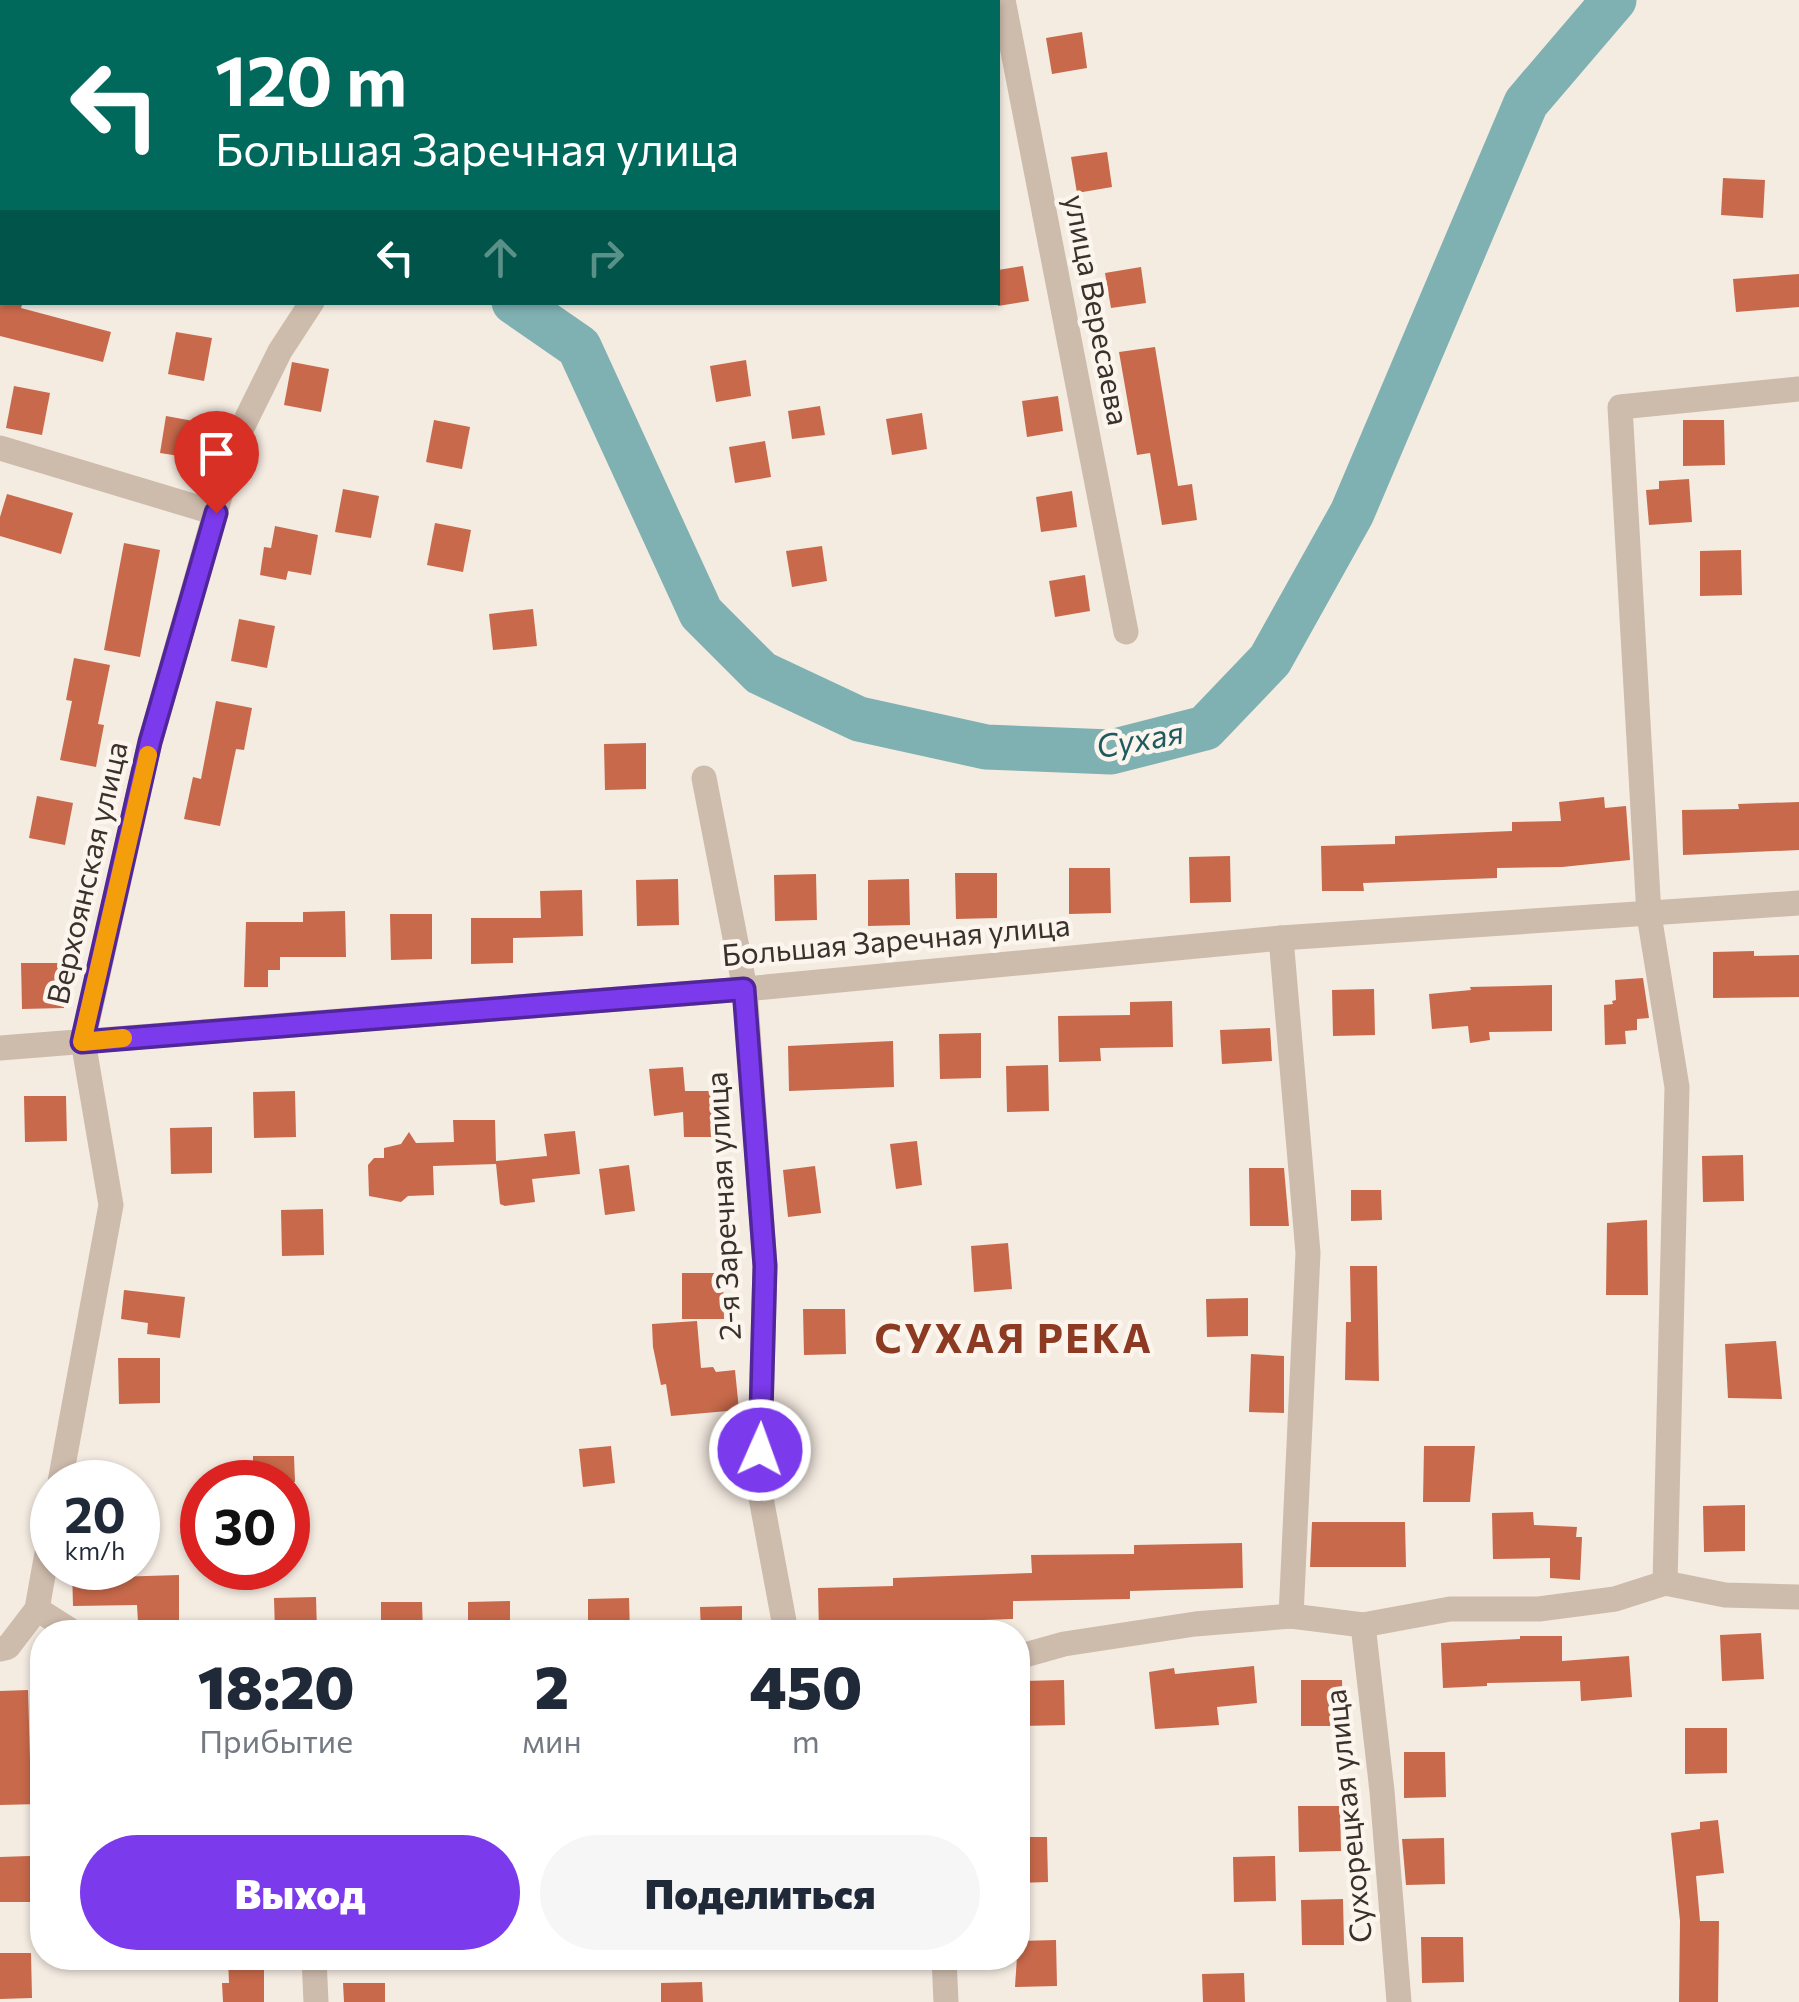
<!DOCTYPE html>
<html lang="ru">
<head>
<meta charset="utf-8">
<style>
	body { margin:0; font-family:Commissioner,sans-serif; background:#f6f6f7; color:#1f2937; height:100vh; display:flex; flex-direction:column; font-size:38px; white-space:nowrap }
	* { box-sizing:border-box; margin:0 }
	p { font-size:32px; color:#747a83 }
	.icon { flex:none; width:55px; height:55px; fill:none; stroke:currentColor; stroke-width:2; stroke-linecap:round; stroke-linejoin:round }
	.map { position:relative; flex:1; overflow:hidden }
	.side { position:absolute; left:30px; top:1620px; width:1000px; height:350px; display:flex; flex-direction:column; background:#fff; border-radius:40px; box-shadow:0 2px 8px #0004 }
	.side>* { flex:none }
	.top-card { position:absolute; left:0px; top:0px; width:1000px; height:305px; box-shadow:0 2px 8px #0004; background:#00695c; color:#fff; overflow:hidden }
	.speed { position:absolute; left:30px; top:1460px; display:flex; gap:20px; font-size:50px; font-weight:700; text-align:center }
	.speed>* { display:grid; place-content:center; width:130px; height:130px; border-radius:50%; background:#fff; box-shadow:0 2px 8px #0004; line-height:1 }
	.speed small { font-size:25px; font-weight:400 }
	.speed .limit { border:15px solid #d22; background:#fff; color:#111 }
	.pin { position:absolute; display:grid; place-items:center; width:85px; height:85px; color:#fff; margin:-102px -42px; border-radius:50% 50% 50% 0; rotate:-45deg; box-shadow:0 0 10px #0007 }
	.pin .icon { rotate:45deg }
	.me { position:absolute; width:110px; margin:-55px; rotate:2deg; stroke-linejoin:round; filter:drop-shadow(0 0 8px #0008) }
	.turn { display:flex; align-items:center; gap:35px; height:210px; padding:0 50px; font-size:45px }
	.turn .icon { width:130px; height:130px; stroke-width:2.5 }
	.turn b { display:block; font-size:70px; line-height:85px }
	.lanes { display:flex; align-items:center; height:95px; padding:0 50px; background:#0003; justify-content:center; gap:50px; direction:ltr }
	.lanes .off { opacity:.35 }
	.eta { display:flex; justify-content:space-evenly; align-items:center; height:170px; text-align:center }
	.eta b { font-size:60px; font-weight:800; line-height:70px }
	.primary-button { display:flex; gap:20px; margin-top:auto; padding:20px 50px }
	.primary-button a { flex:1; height:115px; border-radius:60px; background:#7c3aed; color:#fff; font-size:40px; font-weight:800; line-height:115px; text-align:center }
	.primary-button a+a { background:#f6f6f7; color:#1f2937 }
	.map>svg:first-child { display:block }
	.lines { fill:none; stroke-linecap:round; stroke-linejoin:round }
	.river { stroke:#7fb0b2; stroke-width:45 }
	.building { fill:#c8694b }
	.street { stroke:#cdbbac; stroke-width:25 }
	.route-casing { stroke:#51269a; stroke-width:25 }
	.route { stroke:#7c3aed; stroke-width:18 }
	.slow { stroke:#f59e0b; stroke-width:18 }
	.labels { text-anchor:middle; stroke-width:9; stroke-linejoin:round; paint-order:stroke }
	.street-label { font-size:30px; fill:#3b302b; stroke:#fbf5ee }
	.water-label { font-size:32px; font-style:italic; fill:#1f5a5e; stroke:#fbf5ee }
	.district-label { font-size:40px; font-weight:bold; letter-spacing:2.5px; fill:#8c3b22; stroke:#fbf5ee }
</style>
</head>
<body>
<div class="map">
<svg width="1799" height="2002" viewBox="0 0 1799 2002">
	<rect width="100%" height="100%" fill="#f4ebe1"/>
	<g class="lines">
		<g class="river">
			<path d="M0,49l2,1"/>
			<path d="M514,302l65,45 122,266 60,60 98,46 127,28 125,5 94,-24 65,-68 82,-147 174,-410 88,-103"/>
		</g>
	</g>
	<g class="building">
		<path d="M1082,32l5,36 -35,6 -6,-36z"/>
		<path d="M1107,152l5,35 -35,6 -6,-36z"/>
		<path d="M1723,178l42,2 -2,38 -42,-3z"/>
		<path d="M1023,266l6,35 -31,5v-36z"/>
		<path d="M1141,267l5,36 -35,5 -6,-35z"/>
		<path d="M1799,274v33l-63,5 -3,-33z"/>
		<path d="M0,302h23l-2,6 90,24 -8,30 -103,-26z"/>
		<path d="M176,332l36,6 -8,43 -36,-7z"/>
		<path d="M1155,347l23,139 14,-2 5,36 -35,5 -12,-72 -13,2 -18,-103z"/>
		<path d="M746,360l5,36 -35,6 -6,-36z"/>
		<path d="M292,362l37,7 -8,43 -37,-7z"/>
		<path d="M14,386l36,7 -8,42 -36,-7z"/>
		<path d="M1058,396l5,35 -36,6 -5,-36z"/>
		<path d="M820,406l5,29 -33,4 -4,-28z"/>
		<path d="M922,413l5,36 -35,6 -6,-36z"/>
		<path d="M166,416l33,6 -7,36 -32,-5z"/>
		<path d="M434,420l36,7 -8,42 -36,-7z"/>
		<path d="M1683,420h41l1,45 -42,1z"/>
		<path d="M765,441l6,36 -36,6 -6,-36z"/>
		<path d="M1689,479l3,43 -43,3 -3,-35 13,-1v-8z"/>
		<path d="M343,489l36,7 -8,42 -36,-6z"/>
		<path d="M1072,491l5,36 -36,5 -5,-35z"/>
		<path d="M7,494l66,19 -12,41 -61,-18v-19z"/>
		<path d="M435,523l36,7 -8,42 -36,-7z"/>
		<path d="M275,526l43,9 -7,40 -23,-4 -2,9 -26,-5 4,-28 7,1z"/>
		<path d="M124,543l36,7 -20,107 -36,-7z"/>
		<path d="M822,546l5,35 -35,6 -6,-36z"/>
		<path d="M1741,550l1,45 -42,1v-45z"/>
		<path d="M1085,575l5,36 -35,6 -6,-36z"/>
		<path d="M533,609l4,37 -44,4 -4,-36z"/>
		<path d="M239,619l36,7 -8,42 -36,-7z"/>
		<path d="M74,658l36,7 -12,59 6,1 -8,42 -36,-7 12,-59 -6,-1z"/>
		<path d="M216,701l36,7 -8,42 -8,-1 -16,77 -36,-7 9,-42 8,2z"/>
		<path d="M646,743v46l-41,1 -1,-46z"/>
		<path d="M37,796l36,7 -8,42 -36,-7z"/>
		<path d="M1604,797l1,11 21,-2 4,54 -68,7 -65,1v10l-134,5 1,8h-42l-1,-45 74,-2v-8l117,-5v-9l49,-1 -2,-19z"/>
		<path d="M1799,802v48l-116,5 -1,-45 57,-1 -1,-5z"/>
		<path d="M1230,856l1,46 -41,1 -1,-46z"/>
		<path d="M1069,868h41l1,45 -42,1z"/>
		<path d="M955,873h42v45l-41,1z"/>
		<path d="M816,874l1,46 -42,1 -1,-46z"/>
		<path d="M678,879l1,46 -42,1 -1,-46z"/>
		<path d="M909,879l1,46 -42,1v-46z"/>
		<path d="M582,890l1,46 -70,2v25l-42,1v-46h70l-1,-27z"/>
		<path d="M345,911l1,46h-66v13h-12v17h-24l2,-65h57v-10z"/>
		<path d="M390,914h42v45l-41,1z"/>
		<path d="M1754,951v5l45,-1v42l-86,1v-46z"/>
		<path d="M21,963h42l1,45 -42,1z"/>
		<path d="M1643,978l6,40 -12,1v11l-12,1 1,13 -21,1 -1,-40 9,-1 -1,-3 4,-1 -1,-20z"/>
		<path d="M1552,985v46l-63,1 1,8 -20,3 -2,-17 -36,3 -3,-35 42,-4 -1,-3z"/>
		<path d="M1374,989l1,46 -42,1 -1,-46z"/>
		<path d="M1172,1001l1,46 -73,1 1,13 -42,1 -1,-46 72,-1v-13z"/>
		<path d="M1270,1028l2,33 -50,3 -2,-34z"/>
		<path d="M981,1033v45l-41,1 -1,-45z"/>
		<path d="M893,1041l1,46 -105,4 -1,-45z"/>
		<path d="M1048,1065l1,46 -42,1 -1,-46z"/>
		<path d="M683,1067l2,24h40v46h-41l-1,-25 -29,4 -5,-47z"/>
		<path d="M295,1091l1,46 -42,1 -1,-46z"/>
		<path d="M24,1096h42l1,45 -42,1z"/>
		<path d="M453,1120h42l1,41 51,-5 -3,-22 31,-3 5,43 -48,5 3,23 -30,4 -5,-2 -4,-40 -63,2 1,29 -26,1 -7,6 -32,-6 -1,-31 6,-7h10v-10l17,-4 8,-12 7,11 38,-1z"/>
		<path d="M212,1127v46l-41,1 -1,-46z"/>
		<path d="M917,1141l5,44 -26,4 -6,-45z"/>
		<path d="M1743,1155l1,46 -41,1 -1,-46z"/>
		<path d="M629,1165l6,46 -30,4 -6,-46z"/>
		<path d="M815,1166l6,47 -33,4 -5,-47z"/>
		<path d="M1249,1168h35l5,58h-39z"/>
		<path d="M1351,1190h30l1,30 -31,1z"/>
		<path d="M323,1209l1,46 -42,1 -1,-46z"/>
		<path d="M1647,1220l1,75h-42l1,-72z"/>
		<path d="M1008,1243l4,46 -38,3 -3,-46z"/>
		<path d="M1350,1266h27l2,115 -34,-1 1,-58h5z"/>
		<path d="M682,1273h41l1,46h-42z"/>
		<path d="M124,1290l61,7 -5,41 -33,-4 1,-11 -27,-4z"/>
		<path d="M1248,1298v38l-41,1 -1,-38z"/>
		<path d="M803,1309h42l1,45 -42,1z"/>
		<path d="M697,1321l4,47 12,-1 3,5 19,-2 4,40 -68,6 -5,-32 -5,1 -8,-38 -1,-23z"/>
		<path d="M1776,1341l6,58 -54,-1 -3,-54z"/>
		<path d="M1251,1354l33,2v57l-35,-1z"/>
		<path d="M118,1358h42v45l-41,1z"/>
		<path d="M611,1446l4,37 -32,4 -4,-38z"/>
		<path d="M1424,1446h51l-5,56h-47z"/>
		<path d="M253,1456h41l1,26h-42z"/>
		<path d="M1745,1505v46l-41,1 -1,-46z"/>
		<path d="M1533,1512l1,13 43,2 -1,10h6l-2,43 -30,-2v-20l-57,1 -1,-46z"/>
		<path d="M1312,1522h93l1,45h-96z"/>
		<path d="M1242,1543l1,45 -113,3v8l-117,2v18l-153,5v8h-41l-1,-44 75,-2v-8l139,-5 -1,-18 103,-1v-9z"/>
		<path d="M72,1568h42v9l65,-2v46l-41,1 -1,-17 -64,1z"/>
		<path d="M316,1597l1,35h-42l-1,-34z"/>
		<path d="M629,1598l1,34h-42v-33z"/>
		<path d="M510,1601v31h-42v-30z"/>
		<path d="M381,1602h41l1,30h-42z"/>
		<path d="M742,1606v26h-41l-1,-25z"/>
		<path d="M1761,1633l3,46 -42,2 -2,-46z"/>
		<path d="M1520,1636h42v25l67,-5 3,41 -51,4 -1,-20 -93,2v3l-44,2 -2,-45 79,-4z"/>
		<path d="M1254,1666l3,37 -40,4 2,18 -64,4 -6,-57 25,-4 1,6z"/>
		<path d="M1064,1680l1,45 -42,1v-45z"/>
		<path d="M1301,1680h41l1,46h-42z"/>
		<path d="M28,1690l2,69 8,-1 1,46 -39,1v-114z"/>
		<path d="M1685,1728h42v45l-42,1z"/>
		<path d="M1404,1752h41l1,45 -42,1z"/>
		<path d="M1298,1806h42l1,45 -42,1z"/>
		<path d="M1718,1820l6,53 -28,3 4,45h19l-1,81h-39l1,-81 -9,-88 29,-4v-7z"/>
		<path d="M1018,1837h29l1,45 -30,1z"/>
		<path d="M1444,1838l1,46 -39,1 -4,-46z"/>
		<path d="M30,1856v46h-30v-45z"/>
		<path d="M1275,1856l1,45 -42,1 -1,-45z"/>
		<path d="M1343,1899l1,46h-42l-1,-45z"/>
		<path d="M1421,1937h42l1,45 -42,1z"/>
		<path d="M1056,1940l1,46 -42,1 3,-46z"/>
		<path d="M0,1953h31l1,45 -32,1z"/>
		<path d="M228,1958h36v44h-41l-1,-19h7z"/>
		<path d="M1244,1973l1,29h-42l-1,-28z"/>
		<path d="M702,1982l1,20h-42v-19z"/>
		<path d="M343,1983h42v19h-41z"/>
	</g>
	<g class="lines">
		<g class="street">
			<path d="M324,0l1,2"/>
			<path d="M1003,0l123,632"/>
			<path d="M0,16l2,1"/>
			<path d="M0,448l216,65"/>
			<path d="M704,778l41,211 20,277 -6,221 27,145"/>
			<path d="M1281,938l27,315 -17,363"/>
			<path d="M0,1048l745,-59 536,-51 518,-35"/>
			<path d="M60,1482l51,-277 -28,-164 67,-299 86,-302 44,-89 32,-49"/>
			<path d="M1665,1583l12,-496 -28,-172 -29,-508 179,-18"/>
			<path d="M37,1609l36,23"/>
			<path d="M1363,1625l19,166 17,211"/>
			<path d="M0,1649l8,-2 29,-38 15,-84"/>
			<path d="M1018,1657l46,-13 131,-20 96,-8 72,9 87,-16h89l76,-10 50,-16 60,12 74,2"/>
			<path d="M314,1958l2,44"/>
			<path d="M944,1958l2,44"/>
		</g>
	</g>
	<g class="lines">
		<defs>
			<path id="route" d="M216,513l-66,229 -68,300 662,-53 21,277 -5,184"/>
		</defs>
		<use href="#route" class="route-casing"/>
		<use href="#route" class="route"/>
		<path class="slow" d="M123,1038l-41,4 66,-287"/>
	</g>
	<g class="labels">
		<g class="street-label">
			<text transform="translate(1096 310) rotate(79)" y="10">улица Вересаева</text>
			<text transform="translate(88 873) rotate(-77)" y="10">Верхоянская улица</text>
			<text transform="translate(896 941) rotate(-5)" y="10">Большая Заречная улица</text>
			<text transform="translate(724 1206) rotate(-93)" y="10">2-я Заречная улица</text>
			<text transform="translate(1349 1816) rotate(-96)" y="10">Сухорецкая улица</text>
		</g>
		<g class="water-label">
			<text transform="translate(1140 740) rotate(-10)" y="11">Сухая</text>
		</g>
		<g class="district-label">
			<text x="1014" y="1353">СУХАЯ РЕКА</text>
		</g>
	</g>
</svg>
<div class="speed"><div>20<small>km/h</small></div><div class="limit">30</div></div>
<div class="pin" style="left:216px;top:513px;background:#d93025"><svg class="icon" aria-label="arrive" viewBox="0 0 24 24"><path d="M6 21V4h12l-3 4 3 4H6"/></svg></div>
<svg class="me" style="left:760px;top:1450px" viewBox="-20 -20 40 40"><circle r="17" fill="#7c3aed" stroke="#fff" stroke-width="3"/><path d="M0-11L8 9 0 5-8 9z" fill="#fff"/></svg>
<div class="top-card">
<div class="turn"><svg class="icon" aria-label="left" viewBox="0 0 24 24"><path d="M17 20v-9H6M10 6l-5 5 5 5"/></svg><div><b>120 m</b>Большая Заречная улица</div></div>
<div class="lanes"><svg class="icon" aria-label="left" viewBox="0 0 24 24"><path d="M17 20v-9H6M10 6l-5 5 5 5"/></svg><svg class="icon off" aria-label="ahead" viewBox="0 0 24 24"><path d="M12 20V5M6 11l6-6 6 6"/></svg><svg class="icon off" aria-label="right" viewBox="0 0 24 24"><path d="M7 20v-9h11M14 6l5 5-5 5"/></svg></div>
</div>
<section class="side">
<div class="eta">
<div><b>18:20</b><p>Прибытие</p></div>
<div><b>2</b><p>мин</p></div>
<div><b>450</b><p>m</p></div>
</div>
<div class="primary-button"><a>Выход</a><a>Поделиться</a></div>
</section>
</div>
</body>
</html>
